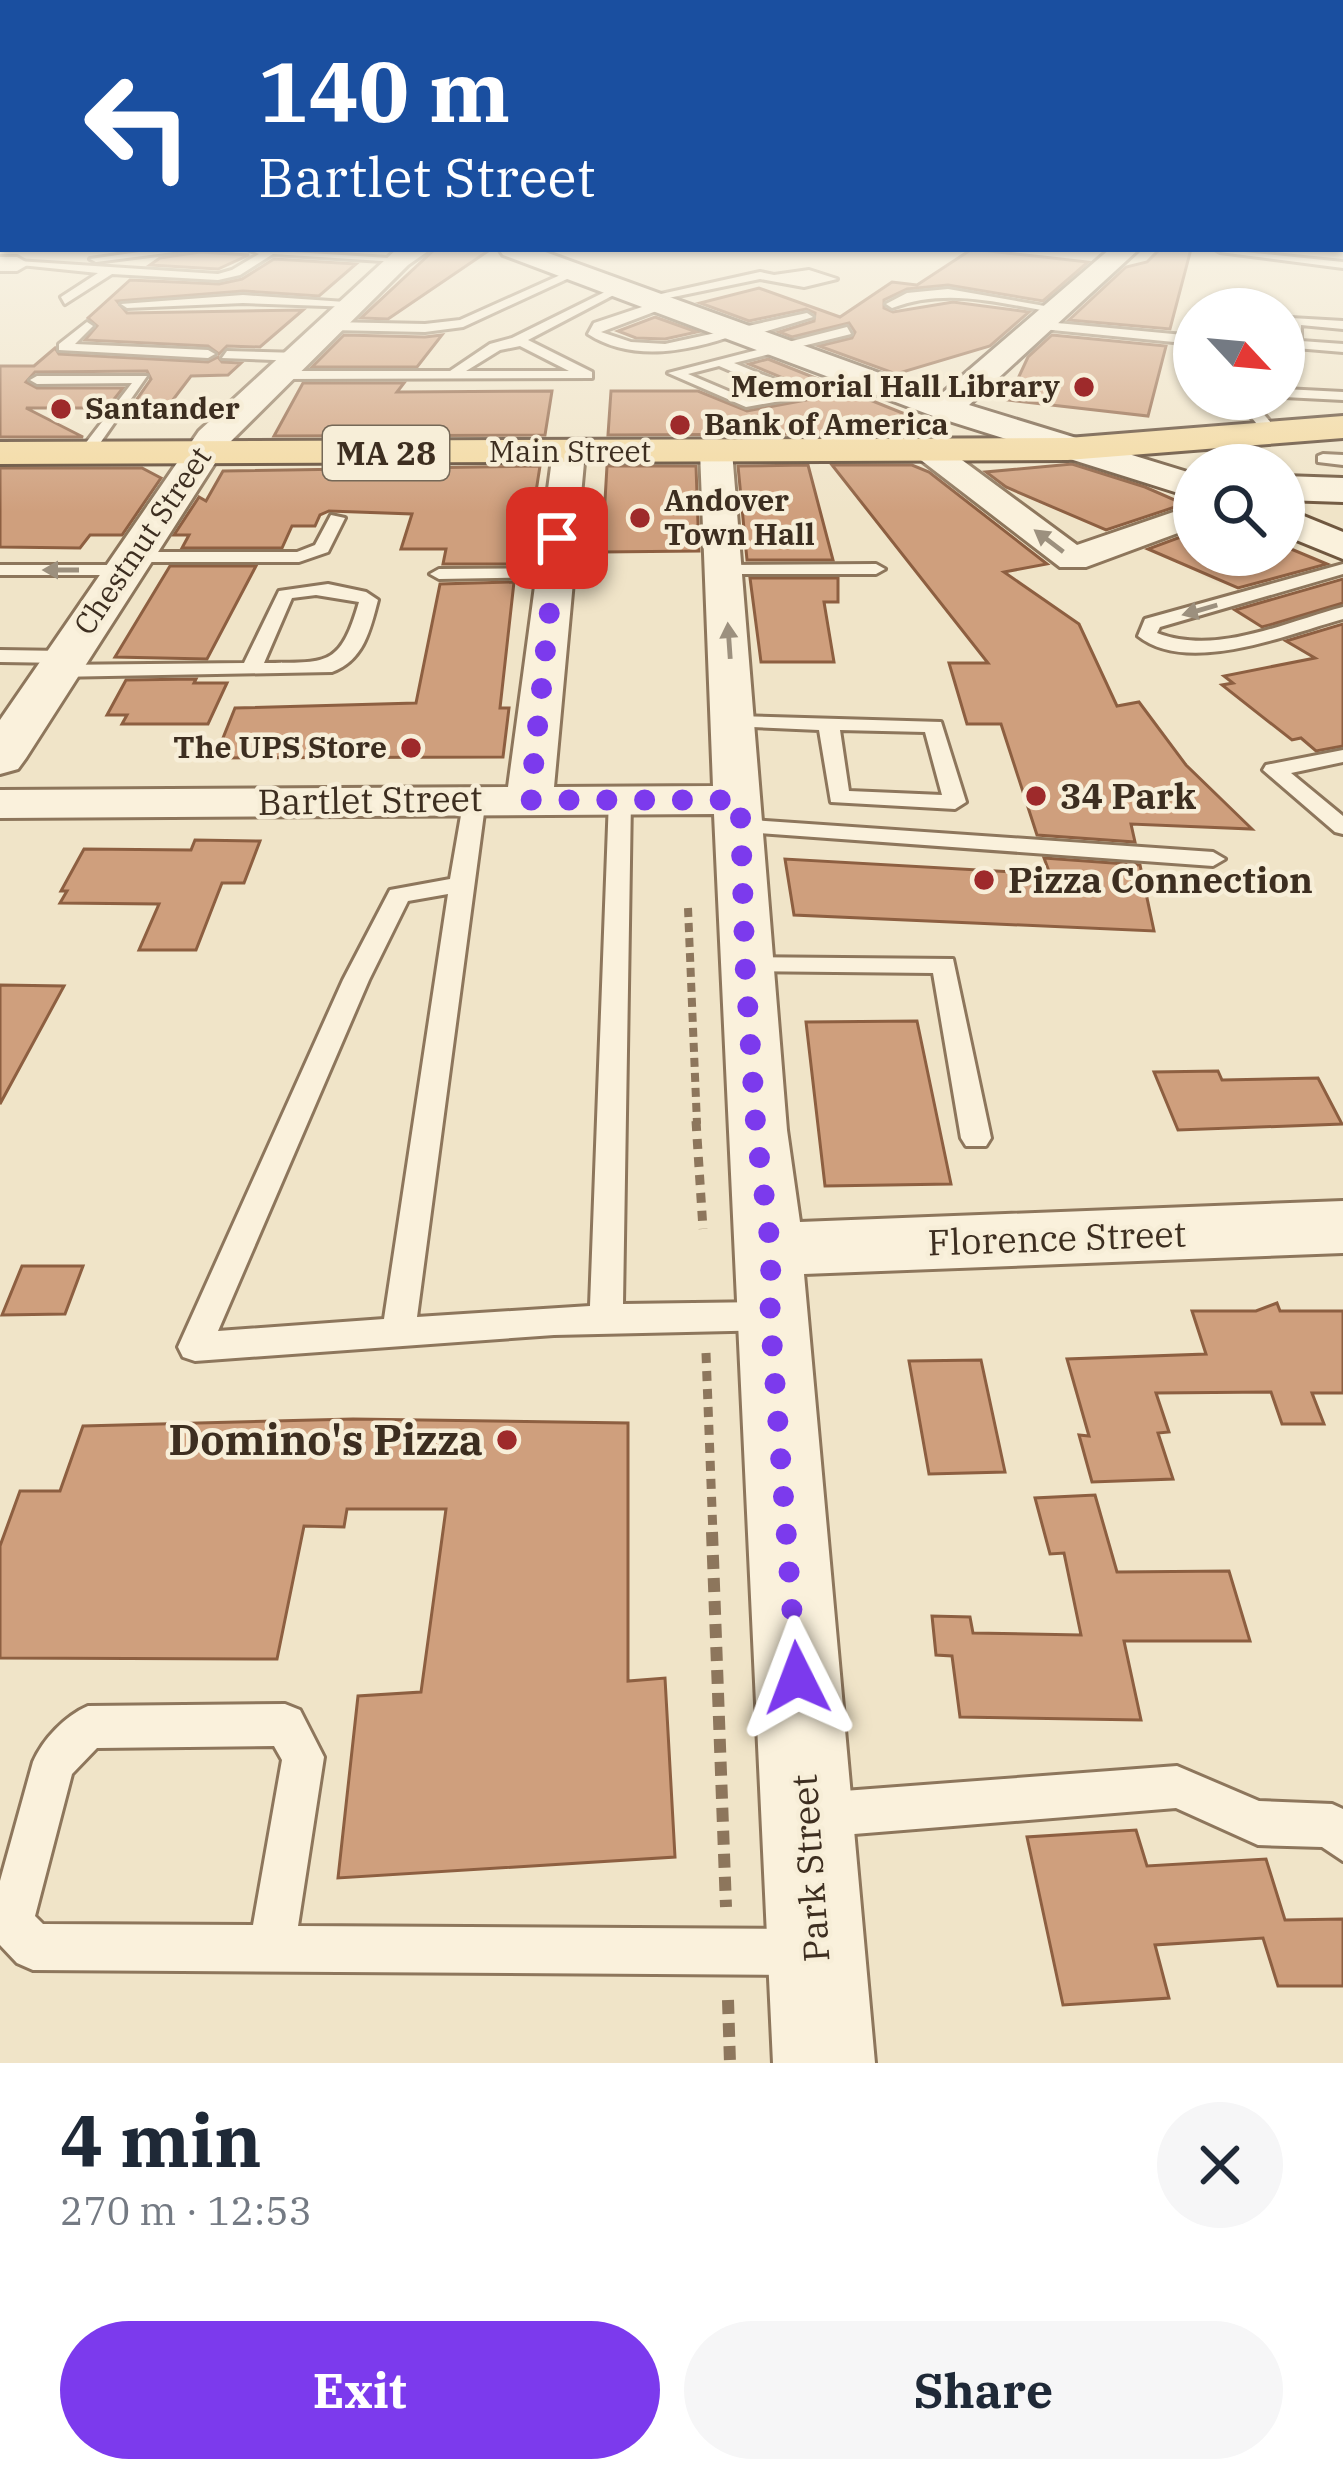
<!DOCTYPE html>
<html lang="en">
<head>
<meta charset="utf-8">
<style>
	body { margin:0; font-family:"IBM Plex Serif",serif; background:#f6f6f7; color:#1f2937; height:100vh; display:flex; flex-direction:column; font-size:45px; white-space:nowrap }
	* { box-sizing:border-box; margin:0 }
	p { font-size:39px; color:#747a83 }
	.icon { flex:none; width:66px; height:66px; fill:none; stroke:currentColor; stroke-width:2; stroke-linecap:round; stroke-linejoin:round }
	.map { position:relative; height:2063px; overflow:hidden }
	.sheet { display:flex; flex-direction:column; background:#fff; flex:1 }
	.sheet>* { flex:none }
	.hud { position:absolute; left:0px; top:0px; width:1344px; height:252px; box-shadow:0 3px 9px #0004; background:#1a4fa0; color:#fff; overflow:hidden }
	.needle { width:78px; rotate:116deg }
	.tools { position:absolute; left:1173px; top:288px; display:grid; gap:24px }
	.tools a { display:grid; place-items:center; width:132px; height:132px; border-radius:50%; background:#fff; box-shadow:0 3px 9px #0004; font-size:60px }
	.pin { position:absolute; display:grid; place-items:center; width:102px; height:102px; color:#fff; margin:-51px; border-radius:24px; box-shadow:0 6px 18px #0006 }
	.me { position:absolute; width:132px; margin:-66px; rotate:357deg; stroke-linejoin:round; filter:drop-shadow(0 0 9px #0008) }
	.turn { display:flex; align-items:center; gap:42px; height:252px; padding:0 60px; font-size:54px }
	.turn .icon { width:156px; height:156px; stroke-width:2.5 }
	.turn b { display:block; font-size:84px; line-height:102px }
	.round { display:grid; place-items:center; flex:none; width:126px; height:126px; border-radius:63px; background:#f6f6f7 }
	.head { display:flex; align-items:center; justify-content:space-between; height:204px; padding:0 60px }
	h1 { font-size:72px; font-weight:800; line-height:90px }
	.action { display:flex; gap:24px; margin-top:auto; padding:24px 60px }
	.action a { flex:1; height:138px; border-radius:72px; background:#7c3aed; color:#fff; font-size:48px; font-weight:800; line-height:138px; text-align:center }
	.action a+a { background:#f6f6f7; color:#1f2937 }
	.map>svg:first-child { display:block }
	.building { fill:#cf9f7d; stroke:#8d5f41; stroke-width:3 }
	.lines { fill:none; stroke-linecap:round; stroke-linejoin:round }
	.service-casing { stroke:#8d765c; stroke-width:6 }
	.minor-casing { stroke:#8d765c; stroke-width:6 }
	.tertiary-casing { stroke:#8d765c; stroke-width:6 }
	.secondary-casing { stroke:#6f573f; stroke-width:6 }
	.primary-casing { stroke:#5b4430; stroke-width:6 }
	.path-far2 { stroke:#8d765c; stroke-width:8; stroke-dasharray:9 6; stroke-linecap:butt }
	.path-far1 { stroke:#8d765c; stroke-width:9; stroke-dasharray:10 8; stroke-linecap:butt }
	.path { stroke:#8d765c; stroke-width:12; stroke-dasharray:14 9; stroke-linecap:butt }
	.service { fill:#faf1dc; fill-rule:evenodd }
	.minor { fill:#faf1dc; fill-rule:evenodd }
	.tertiary { fill:#faf1dc; fill-rule:evenodd }
	.secondary { fill:#faf1dc; fill-rule:evenodd }
	.primary { fill:#f3d9a0; fill-rule:evenodd }
	.oneway { fill:#9c907e }
	.route { stroke:#7c3aed; stroke-width:21; stroke-dasharray:0 37.8 }
	.poi-dot { fill:#9e2a2b; stroke:#f7eed8; stroke-width:4.5 }
	.labels { text-anchor:middle; stroke-width:9; stroke-linejoin:round; paint-order:stroke }
	.far-poi-label { font-size:30px; font-weight:bold; fill:#3d2e20; stroke:#f7eed8; text-anchor:start }
	.far-street-label { font-size:30px; fill:#3d2e20; stroke:#f7eed8 }
	.shield { fill:#f7eed8; stroke:#756857; stroke-width:3 }
	.shield-label { font-size:33px; font-weight:bold; fill:#3d2e20 }
	.poi-label { font-size:36px; font-weight:bold; fill:#3d2e20; stroke:#f7eed8; text-anchor:start }
	.street-label { font-size:36px; fill:#3d2e20; stroke:#f7eed8 }
	.near-poi-label { font-size:42px; font-weight:bold; fill:#3d2e20; stroke:#f7eed8; text-anchor:end }
</style>
</head>
<body>
<div class="map">
<svg width="1343" height="2063" viewBox="0 0 1343 2063">
	<rect width="100%" height="100%" fill="#f0e4c8"/>
	<g class="building">
		<path d="M435,249h56l-103,70 -27,-1z"/>
		<path d="M972,249l116,13 -45,39 -95,-16 -41,4 -23,11v8l9,4 60,-10 76,10 -39,34 -94,28 -77,-28 33,-8 3,-6 -6,-9 -57,14 -13,-5 35,-11 1,-8 -9,-4 -57,12 -49,-18 59,-15 81,29 52,-35 25,3z"/>
		<path d="M1160,249h31l-21,80 -101,-9 57,-53 21,-5z"/>
		<path d="M200,252l49,3 -31,14 -68,-4 10,-7z"/>
		<path d="M274,259l82,5 -37,32 -76,-5 -126,10 10,12 176,-3 -43,37 -33,-1 -8,8 -11,-8 -123,-6 12,-14 -9,-8 42,-38 89,4 23,-5z"/>
		<path d="M655,317l42,15 -32,7 -29,-1 -18,-7z"/>
		<path d="M344,335l81,2 17,-2 -25,32h-105z"/>
		<path d="M1052,335l114,11 -18,70 -140,-16 20,-43z"/>
		<path d="M55,348l4,6 149,8 10,-5 4,5 19,1 -13,12 -37,1 -25,33h-36l21,-30 -4,-8 -112,1 -9,10 11,6h86l-16,20h-81l57,29h-83v-71h34z"/>
		<path d="M768,359l147,59 -11,16h-96l-12,-14 4,14 -192,1 3,-44h87l49,20 59,-11 -1,-13 -56,-23z"/>
		<path d="M303,383h101l-7,9 155,-1 -7,44 -271,1z"/>
		<path d="M1072,464l73,23 39,17 -78,26 -100,-43 -20,-15z"/>
		<path d="M808,465l25,95h-86l-9,-94z"/>
		<path d="M832,465h80l17,7 118,92 -43,8 75,52 38,82 22,-4 47,63 66,64 -121,-5 4,18 -98,-7 -36,-111h-34l-18,-61h39z"/>
		<path d="M540,466l-15,96 -9,2h-73l3,-15h-45l11,-35 -83,-3 -9,4 -5,11h-23l-10,22h-100l7,-13h-15l25,-38 7,4 17,-30z"/>
		<path d="M607,466h89l3,85 -97,1z"/>
		<path d="M0,468h142l19,10 -39,57h-32l-10,13 -80,-1z"/>
		<path d="M1194,532v23h90v-9l43,18 -89,24 -90,-39z"/>
		<path d="M170,566h86l-49,93 -92,-2z"/>
		<path d="M750,578h88v24h-14l10,60h-73z"/>
		<path d="M1343,579v24l-70,21 -11,3 -27,-17z"/>
		<path d="M514,582l-14,126h9l-6,49 -288,1 20,-50 181,-5 24,-119z"/>
		<path d="M1343,624v122l-27,5 -15,-13 -9,2 -70,-55 11,-2 -9,-7 91,-18 -29,-17z"/>
		<path d="M196,679l-2,4h33l-19,41h-86l5,-9h-20l19,-35z"/>
		<path d="M195,840l65,1 -16,42h-22l-26,67h-57l20,-46 -99,-1 7,-12h-6l23,-42 107,1z"/>
		<path d="M1044,858l96,7 14,66 -360,-16 -9,-56 265,15z"/>
		<path d="M0,985l64,1 -64,118z"/>
		<path d="M917,1021l34,163 -126,2 -19,-164z"/>
		<path d="M1218,1071l4,9 96,-2 24,46 -164,6 -24,-58z"/>
		<path d="M22,1266h61l-18,48 -63,1z"/>
		<path d="M1277,1303l3,8h63v82h-31l12,31h-42l-11,-32 -115,1 13,39 -11,1 15,46 -81,3 -13,-47 10,1 -22,-77 139,-5 -14,-43h64z"/>
		<path d="M981,1360l24,112 -76,2 -20,-113z"/>
		<path d="M353,1419l275,4v258l37,-3 10,179 -337,21 20,-182 63,-4 25,-183h-99l-3,18 -40,-1 -27,133 -277,-1v-112l20,-55h40l23,-65z"/>
		<path d="M1095,1495l22,77 112,-1 21,70h-126l17,79 -181,-3 -8,-61 -16,-1 -4,-39 38,1 3,16 108,2 -17,-82 -14,1 -15,-56z"/>
		<path d="M1136,1830l11,36 119,-7 19,61 58,-1v67h-65l-15,-48 -108,7 14,53 -106,7 -36,-168z"/>
	</g>
	<g class="lines">
		<defs>
			<g id="service">
				<path d="M0,243h3l1,6h-4z"/>
				<path d="M160,249h37l-101,13 -6,-3z"/>
				<path d="M248,249l156,10 -6,3 -125,-8 -33,21 -22,5 -106,-6 -47,30 -4,-7 37,-24 -87,-9 6,-3 201,13 14,-4 27,-16z"/>
				<path d="M1215,249l128,13v6l-123,-16z"/>
				<path d="M576,268l4,5 -117,54 -38,5 -94,-2 -6,-4 6,-4 94,2 35,-4z"/>
				<path d="M809,270l28,9 -33,8 -44,-8 -111,23 -6,-4 117,-26 14,3z"/>
				<path d="M617,286l10,2 -99,52 64,32v6l-311,1 -7,-4 7,-4h169l40,-27 22,-6zM520,346l49,25h-103l34,-21z"/>
				<path d="M948,289l114,20 -6,4c-56,-10 -110,-26 -164,-5l-6,-4 21,-11z"/>
				<path d="M243,295l117,8 -6,4 -111,-4 -116,5 -6,-4z"/>
				<path d="M663,300l4,7 -66,25 30,10 34,2 142,-31 6,4 -69,21 -6,-4c-48,17 -105,29 -150,0l6,-11z"/>
				<path d="M1291,318l52,3v8l-42,-4v16l42,3v8l-59,-5z"/>
				<path d="M1036,321l158,15v8l-162,-16z"/>
				<path d="M87,322l6,4 -18,18 133,6 7,4 -7,4 -149,-8v-6z"/>
				<path d="M847,327l4,7 -117,29 69,28v6l-57,10 -78,-34zM719,366l63,27 -35,6 -59,-25z"/>
				<path d="M227,351l73,2 7,4 -7,4 -78,-3z"/>
				<path d="M147,376l-56,80 -5,2 -8,-5 54,-70 -95,1 -7,-4 7,-4z"/>
				<path d="M1284,389l59,3v8l-59,-3z"/>
				<path d="M1236,399h15l26,31v6h-10z"/>
				<path d="M1323,454l20,1v10l-25,-3v-6z"/>
				<path d="M331,515l14,3 -17,34 -29,10h-168l-9,-5 9,-5h166l18,-7z"/>
				<path d="M1343,564v10l-183,53 -3,6c60,23 128,-11 186,-26v12c-55,15 -155,57 -205,17l7,-17z"/>
				<path d="M0,565h123l9,5 -9,5h-123z"/>
				<path d="M724,565l152,-1 9,5 -9,5h-158v-8z"/>
				<path d="M558,568l3,4 -9,5 -113,2 -9,-5 9,-5z"/>
				<path d="M328,584l38,8 12,8c-8,30 -14,60 -46,72l-277,5 -10,-6 10,-6 189,-2 35,-72zM316,595l43,7c-19,66 -32,60 -95,61l28,-65z"/>
				<path d="M0,650l65,1 10,6 -10,6 -65,-1z"/>
				<path d="M735,716l206,6 25,80 -11,7 -124,-7 -12,-72 -91,-4v-8zM840,730l85,2 17,63 -93,-4z"/>
				<path d="M1343,750v12l-52,11 52,43v18l-8,-2 -72,-62 3,-5z"/>
				<path d="M475,791l11,7 -69,519 173,-11 19,-507 11,-7 11,7 -8,505 147,-2 12,4 4,10 -4,10 -12,4 -216,5 -359,26 -12,-4 -5,-10 165,-367 47,-90 60,-11 14,-81zM448,894l-64,425 -166,12 151,-351 39,-79z"/>
				<path d="M738,819l475,33 12,7 -12,7 -483,-35 -3,-5z"/>
				<path d="M745,957l208,2 38,179 -5,8h-20l-5,-8 -28,-165 -197,-2 -4,-6z"/>
				<path d="M285,1704l15,6 24,47 -26,169 502,3 16,7 7,16 -7,16 -16,7 -767,-5 -16,-7 -17,-18v-64l33,-119c10,-23 32,-46 55,-56zM274,1746l8,14 -29,165 -210,-1 -8,-8 37,-142 25,-26z"/>
				<path d="M1177,1766l82,35 73,3 11,5v52l-21,-14 -64,-2 -82,-37 -359,29 -15,-7 -7,-15 7,-15 15,-7z"/>
			</g>
			<g id="minor">
				<path d="M0,257h17l12,7 -12,7h-17z"/>
				<path d="M928,440l11,3 138,102 117,-40v22l-108,40h-26l-143,-110 -5,-7z"/>
				<path d="M716,441l16,10 55,679 13,92 543,-21v52l-539,21 71,789h-102l-59,-1249 -714,4v-28l508,-3 45,-335 16,-10 16,10 -31,335 159,-1 -13,-335z"/>
			</g>
			<path id="tertiary" d="M397,249h34l-23,16 -182,181 -200,312 -8,11 -18,5v-54l199,-289z"/>
			<g id="secondary">
				<path d="M499,249h38l403,146 170,-146h29l-170,156 225,69v24l-261,-82 -430,-161z"/>
				<path d="M1284,476l59,2v24l-59,-2z"/>
				<path d="M1284,508l59,24v27l-59,-24z"/>
			</g>
			<path id="primary" d="M1343,416v22l-275,22 -1068,4v-22l1068,-4z"/>
		</defs>
		<use href="#service" class="service-casing"/>
		<use href="#minor" class="minor-casing"/>
		<use href="#tertiary" class="tertiary-casing"/>
		<use href="#secondary" class="secondary-casing"/>
		<use href="#primary" class="primary-casing"/>
		<path class="path-far2" d="M688,908l9,216"/>
		<g class="path-far1">
			<path d="M696,1121l7,108"/>
			<path d="M706,1353l7,182"/>
		</g>
		<g class="path">
			<path d="M712,1532l14,375"/>
			<path d="M728,2000l2,63"/>
		</g>
		<use href="#service" class="service"/>
		<use href="#minor" class="minor"/>
		<use href="#tertiary" class="tertiary"/>
		<use href="#secondary" class="secondary"/>
		<use href="#primary" class="primary"/>
	</g>
	<defs><path id="oneway-solid" d="M-6-.8H1V-3.2L6.5 0L1 3.2V.8H-6Z" transform="scale(3)"/></defs>
	<g class="oneway">
		<use href="#oneway-solid" transform="translate(1049 541) rotate(-143)"/>
		<use href="#oneway-solid" transform="translate(61 570) rotate(-180)"/>
		<use href="#oneway-solid" transform="translate(1200 610) rotate(164)"/>
		<use href="#oneway-solid" transform="translate(729 641) rotate(-94)"/>
	</g>
	<linearGradient id="sky" x2="0" y2="1"><stop stop-color="#8fbad6"/><stop offset="0.44" stop-color="#f8f3e6"/><stop offset="1" stop-color="#f8f3e6" stop-opacity="0"/></linearGradient>
	<rect width="1343" height="512" fill="url(#sky)"/>
	<g class="lines">
		<path class="route" d="M557,538l-27,262h210l5,165 11,165 15,120 -1,66 27,362"/>
	</g>
	<g class="poi-dot">
		<circle cx="1084" cy="387" r="12"/>
		<circle cx="61" cy="409" r="12"/>
		<circle cx="680" cy="425" r="12"/>
		<circle cx="640" cy="518" r="12"/>
		<circle cx="411" cy="748" r="12"/>
		<circle cx="1036" cy="796" r="12"/>
		<circle cx="984" cy="880" r="12"/>
		<circle cx="507" cy="1440" r="12"/>
	</g>
	<g class="labels">
		<g class="far-poi-label">
			<text x="1060" y="397" text-anchor="end">Memorial Hall Library</text>
			<text x="85" y="419">Santander</text>
			<text x="704" y="435">Bank of America</text>
			<text x="664" y="511">Andover<tspan x="664" dy="34">Town Hall</tspan></text>
			<text x="387" y="758" text-anchor="end">The UPS Store</text>
		</g>
		<g class="far-street-label">
			<text x="570" y="462">Main Street</text>
			<text transform="translate(143 541) rotate(-56)" y="10">Chestnut Street</text>
		</g>
		<rect class="shield" x="323" y="426" width="126" height="54" rx="9"/>
		<g class="shield-label">
			<text x="386" y="465">MA 28</text>
		</g>
		<g class="poi-label">
			<text x="1060" y="809">34 Park</text>
			<text x="1008" y="893">Pizza Connection</text>
		</g>
		<g class="street-label">
			<text transform="translate(370 800) rotate(-1)" y="13">Bartlet Street</text>
			<text transform="translate(1057 1238) rotate(-2)" y="13">Florence Street</text>
			<text transform="translate(810 1868) rotate(-94)" y="13">Park Street</text>
		</g>
		<g class="near-poi-label">
			<text x="483" y="1455">Domino's Pizza</text>
		</g>
	</g>
</svg>
<div class="tools">
<a><svg class="needle" viewBox="-14 -14 28 28"><path d="M0-13l5 13h-10z" fill="#e53935"/><path d="M0 13l5-13h-10z" fill="#747a83"/></svg></a>
<a><svg class="icon" aria-label="search" viewBox="0 0 24 24"><circle cx="10" cy="10" r="6"/><path d="M15 15l6 6"/></svg></a>
</div>
<div class="pin" style="left:557px;top:538px;background:#d93025"><svg class="icon" aria-label="arrive" viewBox="0 0 24 24"><path d="M6 21V4h12l-3 4 3 4H6"/></svg></div>
<svg class="me" style="left:797px;top:1678px" viewBox="-20 -20 40 40"><path d="M0-17L14 15 0 8-14 15z" fill="#7c3aed" stroke="#fff" stroke-width="4"/></svg>
<div class="hud">
<div class="turn"><svg class="icon" aria-label="left" viewBox="0 0 24 24"><path d="M17 20v-9H6M10 6l-5 5 5 5"/></svg><div><b>140 m</b>Bartlet Street</div></div>
</div>
</div>
<section class="sheet">
<div class="head"><div><h1>4 min</h1><p>270 m · 12:53</p></div><a class="round"><svg class="icon" aria-label="close" viewBox="0 0 24 24"><path d="M6 6l12 12M18 6L6 18"/></svg></a></div>
<div class="action"><a>Exit</a><a>Share</a></div>
</section>
</body>
</html>
